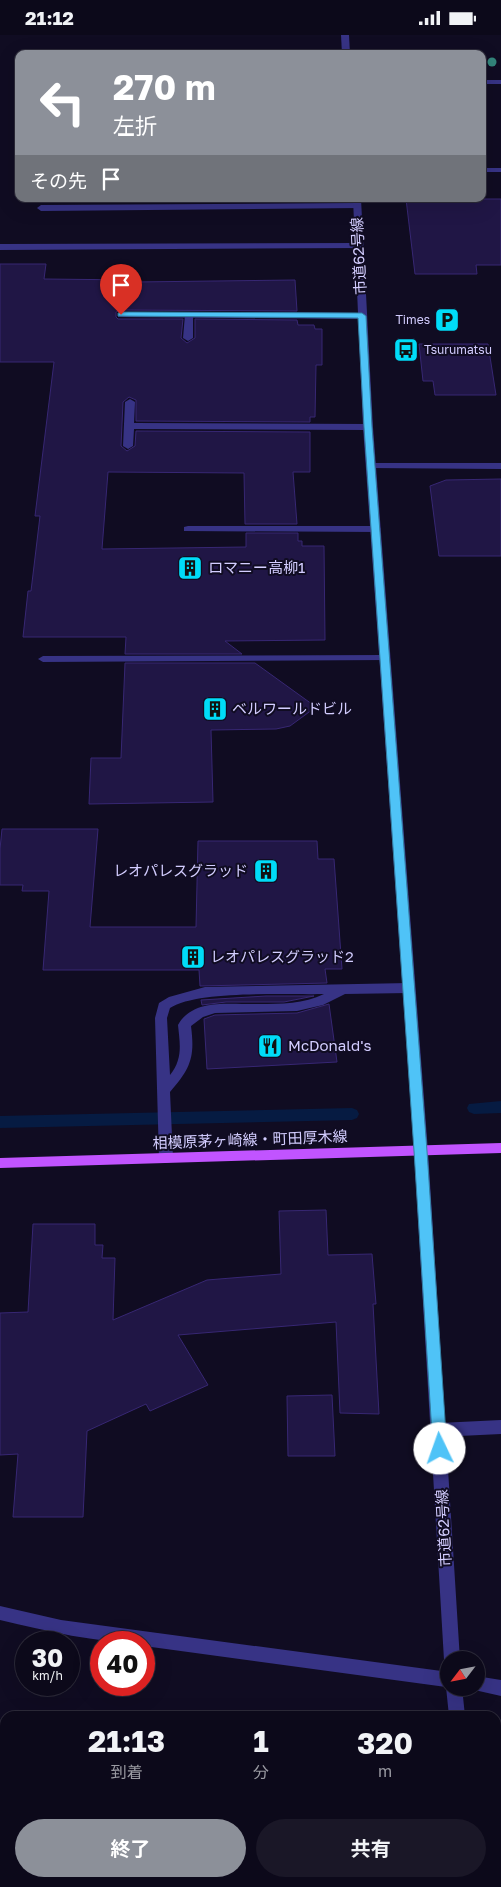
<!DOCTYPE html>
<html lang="ja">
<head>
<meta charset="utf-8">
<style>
	body { margin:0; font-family:"Golos Text","Noto Sans JP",sans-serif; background:#1a1727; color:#f1f3f6; height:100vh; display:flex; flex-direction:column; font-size:19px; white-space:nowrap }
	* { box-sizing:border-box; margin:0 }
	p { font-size:16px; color:#9a9aa2 }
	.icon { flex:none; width:28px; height:28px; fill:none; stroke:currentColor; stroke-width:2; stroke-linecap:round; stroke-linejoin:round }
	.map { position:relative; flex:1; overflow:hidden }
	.details { position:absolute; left:0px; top:1676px; width:501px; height:176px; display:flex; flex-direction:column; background:#0c091a; border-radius:15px 15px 0 0; box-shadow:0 5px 20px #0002,0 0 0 1px #2c2a39 }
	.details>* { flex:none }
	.top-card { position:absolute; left:15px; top:15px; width:471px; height:152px; border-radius:10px; box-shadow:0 5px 20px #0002,0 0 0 1px #2c2a39; background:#8c9099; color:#fff; overflow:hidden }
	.needle { width:32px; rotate:238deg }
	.controls { position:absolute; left:440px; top:1616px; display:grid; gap:10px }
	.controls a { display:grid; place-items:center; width:45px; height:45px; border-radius:50%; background:#0c091a; box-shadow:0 5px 20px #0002,0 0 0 1px #2c2a39; font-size:25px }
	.speed { position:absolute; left:15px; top:1596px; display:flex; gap:10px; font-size:25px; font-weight:700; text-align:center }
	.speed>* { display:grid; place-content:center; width:65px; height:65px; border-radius:50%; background:#0c091a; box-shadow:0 5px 20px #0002,0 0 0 1px #2c2a39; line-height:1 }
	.speed small { font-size:12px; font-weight:400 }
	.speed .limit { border:8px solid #d22; background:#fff; color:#111 }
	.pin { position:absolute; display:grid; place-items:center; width:42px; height:42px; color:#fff; margin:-51px -21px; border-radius:50% 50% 50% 0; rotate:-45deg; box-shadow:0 0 5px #0007 }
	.pin .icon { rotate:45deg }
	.me { position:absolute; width:55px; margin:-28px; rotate:357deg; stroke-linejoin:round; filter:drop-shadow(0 0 4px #0008) }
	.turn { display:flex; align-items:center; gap:18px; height:105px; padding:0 15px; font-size:22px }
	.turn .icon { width:65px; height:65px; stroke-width:2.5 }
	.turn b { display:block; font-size:35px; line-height:42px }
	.then { display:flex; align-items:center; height:48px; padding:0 15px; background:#0003; gap:10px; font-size:19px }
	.eta { display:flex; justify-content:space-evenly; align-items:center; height:85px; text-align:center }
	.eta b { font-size:30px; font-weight:700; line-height:35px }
	.primary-button { display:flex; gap:10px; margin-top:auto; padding:10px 15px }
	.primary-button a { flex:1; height:58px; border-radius:30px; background:#8c9099; color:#fff; font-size:20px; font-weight:700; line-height:58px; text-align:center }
	.primary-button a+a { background:#1a1727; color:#f1f3f6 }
	.status { display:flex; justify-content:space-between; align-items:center; height:35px; padding:0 25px; background:#0c091a; direction:ltr }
	.status svg { height:14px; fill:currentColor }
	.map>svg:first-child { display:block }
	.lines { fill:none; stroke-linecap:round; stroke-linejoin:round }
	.stream { fill:#061b42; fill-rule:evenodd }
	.building { fill:#201645; stroke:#372773 }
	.service { fill:#373385; fill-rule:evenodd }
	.minor { fill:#373385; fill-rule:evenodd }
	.tertiary { fill:#373385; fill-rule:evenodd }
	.primary { fill:#c154ff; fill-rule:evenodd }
	.tree { fill:#33857b }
	.route { fill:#4fc3f7; stroke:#337fa1 }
	.labels { text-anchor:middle; stroke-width:4; stroke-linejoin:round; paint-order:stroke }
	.far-poi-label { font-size:12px; fill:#d3cdff; stroke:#100c22; text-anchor:end }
	.street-label { font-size:15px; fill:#d3cdff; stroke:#100c22 }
	.poi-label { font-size:15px; fill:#d3cdff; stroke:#100c22; text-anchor:start }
</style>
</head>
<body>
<div class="status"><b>21:12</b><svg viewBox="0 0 49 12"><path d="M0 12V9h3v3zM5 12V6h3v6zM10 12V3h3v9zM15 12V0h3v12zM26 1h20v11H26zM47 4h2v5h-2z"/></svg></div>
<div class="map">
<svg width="501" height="1852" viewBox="0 0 501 1852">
	<rect width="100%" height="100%" fill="#100c22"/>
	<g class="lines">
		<g class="stream">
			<path d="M501,1066v12l-27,1 -5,-2 -2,-4 2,-4z"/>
			<path d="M352,1073l5,2 2,4 -2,4 -5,2 -352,8v-12z"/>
		</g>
	</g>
	<g class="building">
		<path d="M406,164h95v66h-25l1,9h-62z"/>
		<path d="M0,229h46l-2,15 91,1v2l160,-2 2,31 -176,-1 -5,2v5l2,2h65l-2,19 6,5 8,-5v-19l102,1 1,5h16l1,4h7v36h-6l-1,52h-5v5l-174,-1v-21l-7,-3 -6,5 -2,44 6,5 8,-5 1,-15 174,1v40h-17l4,52h-52l-1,-51 -136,-1 -6,77 144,-2v-14h52v8h4v5h22l1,94 -100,1 17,13h-117l1,-17h-103l5,-46h3l9,-75h-5l19,-154h-54z"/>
		<path d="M419,309h69l8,51h-61l-2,-14h-10z"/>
		<path d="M501,444v77h-62l-9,-70 16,-6z"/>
		<path d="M125,628h130l61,44 -26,19 -14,3 -65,1 2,72 -124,2 2,-46h30z"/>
		<path d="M2,794h96l-8,98h106l2,-86h119l1,18h16l8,110h-17l2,14 -127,3 -1,-16h-156l6,-79h-27l1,-6h-23v-36z"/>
		<path d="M266,961h48l-30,6h-58l-24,3 -1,-5z"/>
		<path d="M329,969l8,58 -130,7 -3,-50 11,-4 82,-2z"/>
		<path d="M326,1175l2,45 44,-1 4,50h-3l6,110 -39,-1 -4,-91 -158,13 30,50 -58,26 -4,-7 -59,27 -4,86h-70l5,-63 -18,1v-142l28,-1 5,-88h62v21h8l-1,13h13l-2,62 94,-40 74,-6 -2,-63z"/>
		<path d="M332,1360l3,61h-47l-1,-60z"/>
	</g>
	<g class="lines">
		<g class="service">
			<rect x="482" y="133" width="19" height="4"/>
			<path d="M357,168l4,3 -1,2 -319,3 -4,-3 4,-3z"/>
			<path d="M359,208l3,1v4l-362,2v-6z"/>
			<path d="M189,277l4,3v23l-5,3 -5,-3 2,-23z"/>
			<path d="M409,948l4,2 2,3 -2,3 -4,2 -64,1 -22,11 -26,6 -82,2 -12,4 -12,9c4,31 0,42 -21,66l3,66 -2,4 -5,1 -5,-1 -2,-4 -4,-140 4,-15 10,-6 36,-10zM324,959c-20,10 -43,10 -65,10 -26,1 -66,-7 -81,21 2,19 5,34 -8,50l-3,-57 3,-10c28,-18 117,-13 154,-14z"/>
		</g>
		<g class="minor">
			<path d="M121,277l241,1 4,3 -4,3 -244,-2v-4z"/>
			<path d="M130,364l5,3 -1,21 234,1 5,3 -5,3 -234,-1 -1,17 -5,3 -5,-3 2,-44z"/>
			<path d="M371,428h130v6l-133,-1v-4z"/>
			<path d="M188,491h188l5,3 -5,3 -192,-1v-4z"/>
			<path d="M384,620l5,3 -1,2 -345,2 -5,-3 5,-3z"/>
			<path d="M501,1385v14l-62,3 -5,-2 -3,-5 3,-5 5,-2z"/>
			<path d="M0,1571l61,14 388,52v15h13l3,29h-16l-3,-29 -302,-41v-3c-49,0 -96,-12 -144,-23z"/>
			<path d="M476,1641l25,4v16l-31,-7 -1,-2h7z"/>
			<path d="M496,1844l3,8h-18l-1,-4h16z"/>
		</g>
		<g class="tertiary">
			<path d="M341,0h8l1,19h-8z"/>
			<rect x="482" y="45" width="19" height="4"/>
			<path d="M353,164h8l12,228 55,724 32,509h-11v6l-5,-6 -30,-509 -51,-724z"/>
		</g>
		<path class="primary" d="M501,1108v10l-501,15v-10z"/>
	</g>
	<circle class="tree" cx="492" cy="27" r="4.5"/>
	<path class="route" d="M121,277l241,1 4,3 6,111 55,724 20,298 -2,4 -5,2 -5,-2 -2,-4 -19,-298 -50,-724 -6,-109 -240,-2v-3z"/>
	<defs>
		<symbol id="parking-square" viewBox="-11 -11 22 22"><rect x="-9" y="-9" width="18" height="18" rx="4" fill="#00dcf8" stroke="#100c22"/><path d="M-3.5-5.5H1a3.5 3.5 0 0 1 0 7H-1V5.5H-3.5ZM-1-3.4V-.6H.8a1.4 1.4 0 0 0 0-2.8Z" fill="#111"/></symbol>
		<symbol id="bus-square" viewBox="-11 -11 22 22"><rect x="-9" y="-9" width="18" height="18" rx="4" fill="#00dcf8" stroke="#100c22"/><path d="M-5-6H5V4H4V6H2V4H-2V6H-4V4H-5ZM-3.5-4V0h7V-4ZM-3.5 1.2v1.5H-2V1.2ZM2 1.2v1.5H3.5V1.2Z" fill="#111"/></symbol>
		<symbol id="building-square" viewBox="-11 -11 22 22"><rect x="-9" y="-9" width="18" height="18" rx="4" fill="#00dcf8" stroke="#100c22"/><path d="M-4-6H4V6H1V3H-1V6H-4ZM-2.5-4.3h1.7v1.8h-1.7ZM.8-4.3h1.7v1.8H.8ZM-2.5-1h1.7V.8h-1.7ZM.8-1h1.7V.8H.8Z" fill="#111"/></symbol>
		<symbol id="restaurant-square" viewBox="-11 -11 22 22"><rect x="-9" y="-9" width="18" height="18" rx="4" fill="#00dcf8" stroke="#100c22"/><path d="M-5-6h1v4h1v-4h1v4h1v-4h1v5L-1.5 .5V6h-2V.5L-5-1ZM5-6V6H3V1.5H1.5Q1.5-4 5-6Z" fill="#111"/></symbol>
	</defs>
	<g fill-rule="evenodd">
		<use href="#parking-square" x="433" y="271" width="28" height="28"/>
		<use href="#bus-square" x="392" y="301" width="28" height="28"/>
		<use href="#building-square" x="176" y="519" width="28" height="28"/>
		<use href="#building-square" x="201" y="660" width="28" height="28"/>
		<use href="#building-square" x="252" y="822" width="28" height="28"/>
		<use href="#building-square" x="179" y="908" width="28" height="28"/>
		<use href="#restaurant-square" x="256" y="997" width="28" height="28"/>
	</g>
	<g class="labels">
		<g class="far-poi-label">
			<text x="430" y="289">Times</text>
			<text x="424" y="319" text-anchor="start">Tsurumatsu</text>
		</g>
		<g class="street-label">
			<text transform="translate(359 221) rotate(-93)" y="5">市道62号線</text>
			<text transform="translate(250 1105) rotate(-2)" y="5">相模原茅ヶ崎線・町田厚木線</text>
			<text transform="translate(444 1493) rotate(-93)" y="5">市道62号線</text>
		</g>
		<g class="poi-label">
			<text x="208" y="538">ロマニー高柳1</text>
			<text x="232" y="679">ベルワールドビル</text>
			<text x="248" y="841" text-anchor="end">レオパレスグラッド</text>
			<text x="210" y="927">レオパレスグラッド2</text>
			<text x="288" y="1016">McDonald's</text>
		</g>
	</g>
</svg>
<div class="controls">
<a><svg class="needle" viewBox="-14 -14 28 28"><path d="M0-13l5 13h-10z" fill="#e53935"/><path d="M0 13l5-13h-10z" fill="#9a9aa2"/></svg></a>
</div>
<div class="speed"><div>30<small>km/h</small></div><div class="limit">40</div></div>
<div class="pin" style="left:121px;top:280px;background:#d93025"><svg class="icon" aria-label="arrive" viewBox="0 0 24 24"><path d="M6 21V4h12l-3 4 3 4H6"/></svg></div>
<svg class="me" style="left:440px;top:1414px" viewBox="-20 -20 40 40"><circle r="19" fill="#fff"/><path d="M0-13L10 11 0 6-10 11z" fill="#4fc3f7"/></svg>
<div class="top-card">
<div class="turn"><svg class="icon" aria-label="left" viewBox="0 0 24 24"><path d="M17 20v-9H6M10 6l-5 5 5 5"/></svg><div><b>270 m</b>左折</div></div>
<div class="then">その先<svg class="icon" aria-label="arrive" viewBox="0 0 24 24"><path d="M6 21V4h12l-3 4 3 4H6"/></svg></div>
</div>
<section class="details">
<div class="eta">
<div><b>21:13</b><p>到着</p></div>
<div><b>1</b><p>分</p></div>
<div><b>320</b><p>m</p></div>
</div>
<div class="primary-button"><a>終了</a><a>共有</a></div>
</section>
</div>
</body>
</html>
